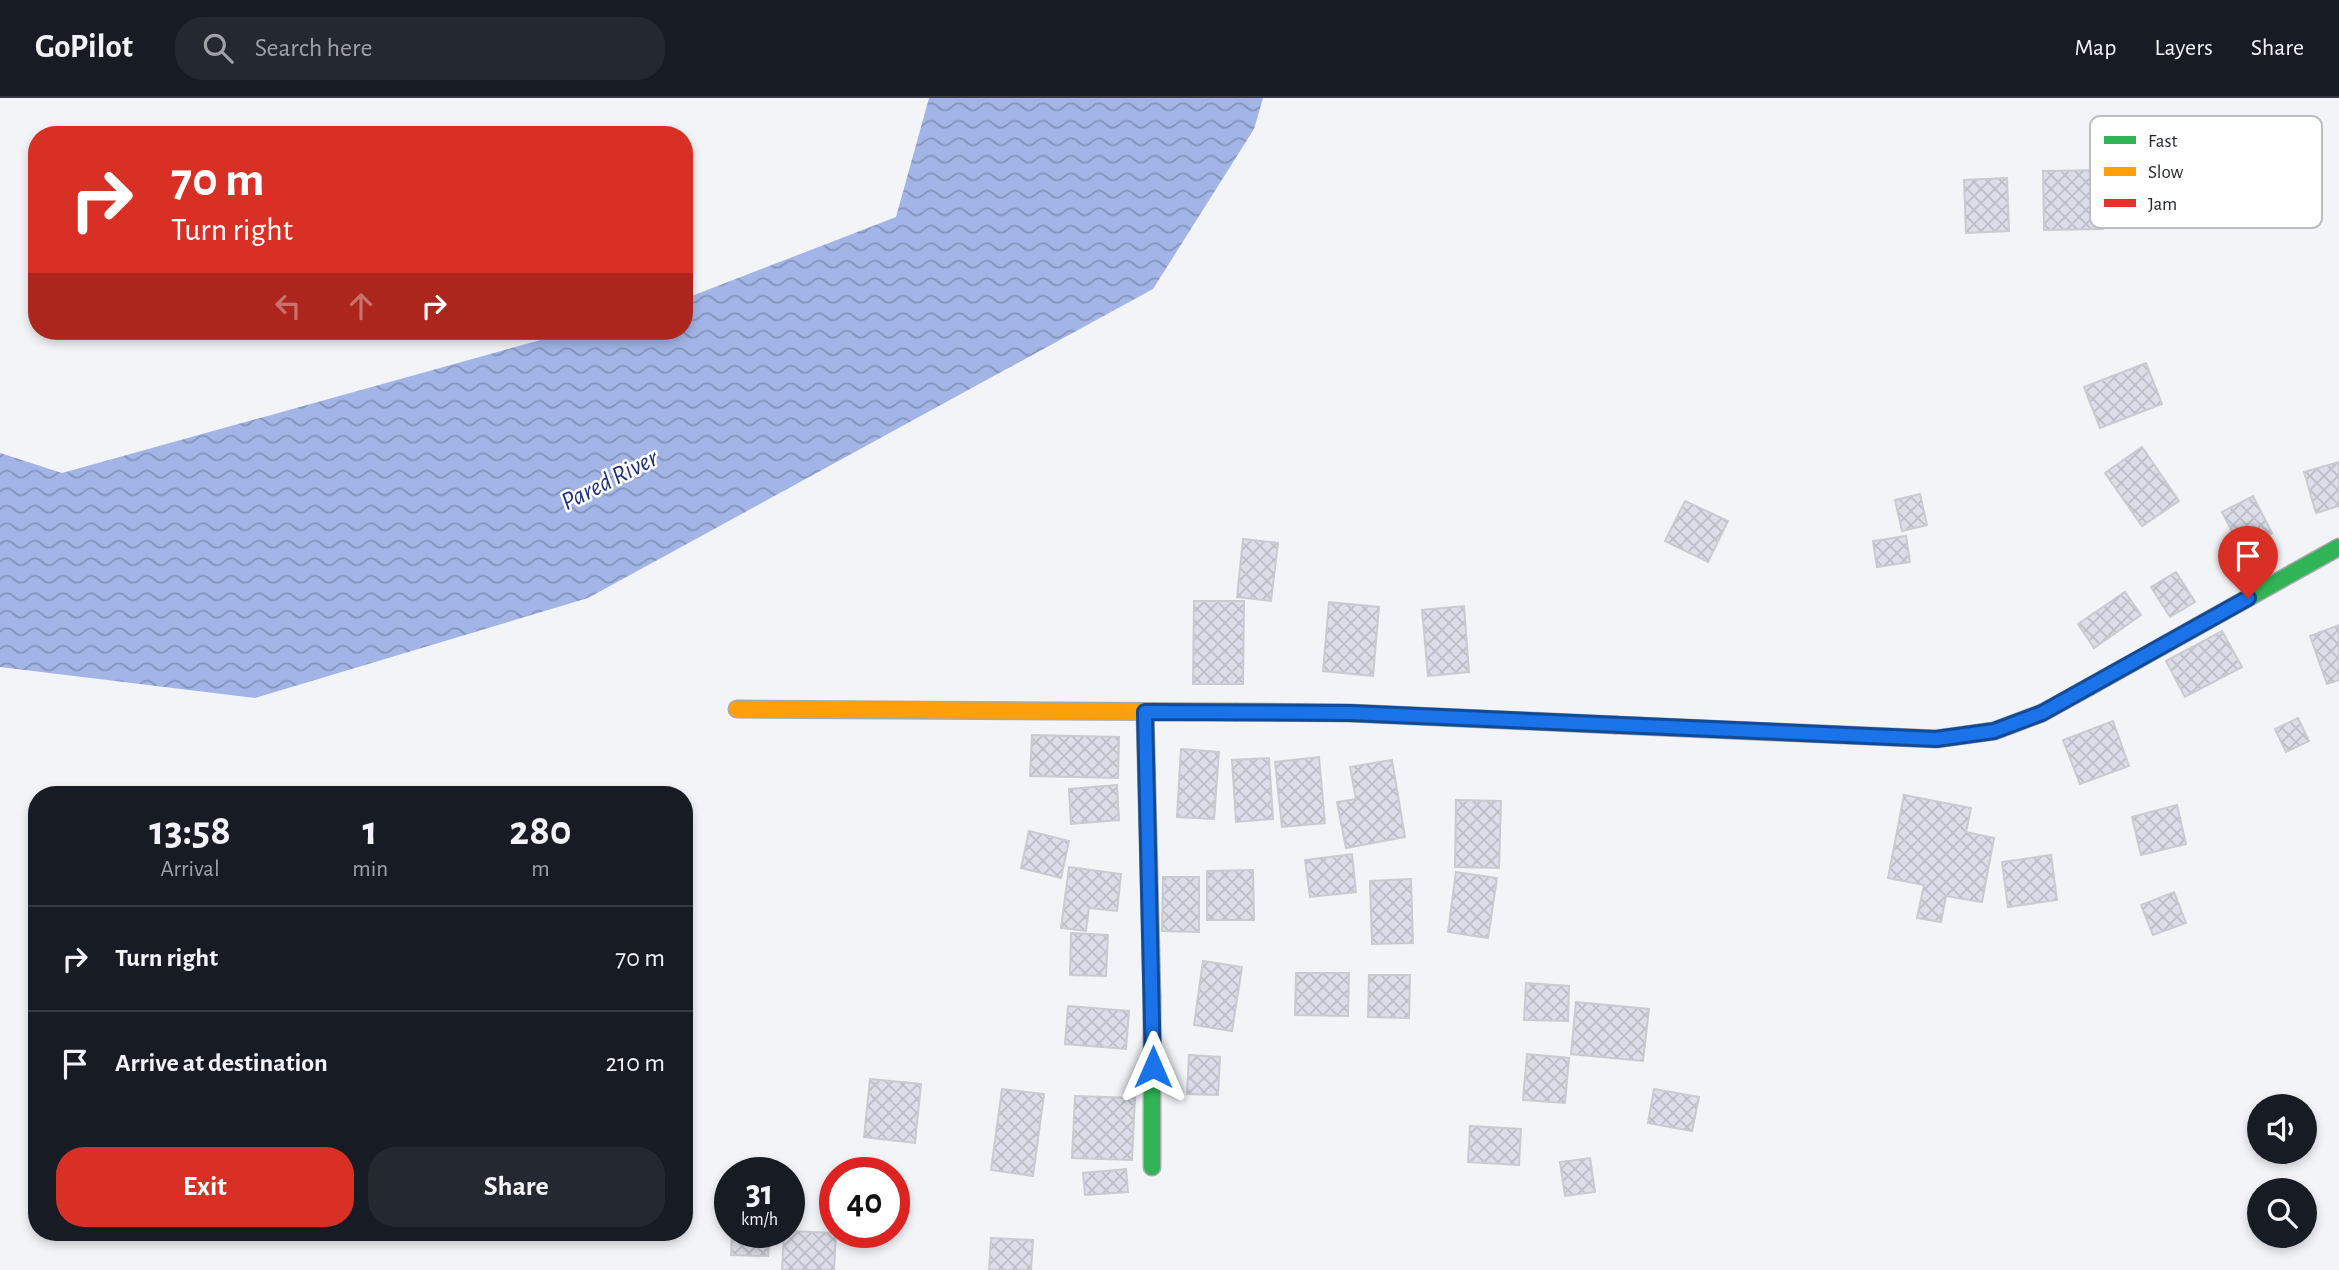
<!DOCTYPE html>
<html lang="en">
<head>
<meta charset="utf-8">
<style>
	body { margin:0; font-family:"Alegreya Sans",sans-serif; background:#242831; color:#f1f3f6; height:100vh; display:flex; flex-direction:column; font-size:26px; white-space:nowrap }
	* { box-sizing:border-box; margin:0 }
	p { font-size:23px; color:#9ea1a6 }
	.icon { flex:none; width:38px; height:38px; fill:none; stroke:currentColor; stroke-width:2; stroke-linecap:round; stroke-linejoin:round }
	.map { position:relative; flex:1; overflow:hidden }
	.sheet { position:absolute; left:28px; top:688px; width:665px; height:455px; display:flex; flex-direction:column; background:#171b24; border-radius:28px; box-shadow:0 4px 10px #0003 }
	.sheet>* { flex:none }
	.banner { position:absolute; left:28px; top:28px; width:665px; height:214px; border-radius:28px; box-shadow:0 4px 10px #0003; background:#d93025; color:#fff; overflow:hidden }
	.fabs { position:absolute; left:2247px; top:996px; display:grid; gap:14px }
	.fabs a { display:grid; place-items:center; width:70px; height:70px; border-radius:50%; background:#171b24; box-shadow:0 4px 10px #0003; font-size:35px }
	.speed { position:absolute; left:714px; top:1059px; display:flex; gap:14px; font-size:35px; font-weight:700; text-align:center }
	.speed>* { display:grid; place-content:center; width:91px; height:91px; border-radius:50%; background:#171b24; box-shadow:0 4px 10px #0003; line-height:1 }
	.speed small { font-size:18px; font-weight:400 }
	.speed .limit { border:10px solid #d22; background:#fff; color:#111 }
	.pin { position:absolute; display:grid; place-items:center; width:60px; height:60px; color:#fff; margin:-72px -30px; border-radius:50% 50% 50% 0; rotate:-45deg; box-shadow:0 0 7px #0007 }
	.pin .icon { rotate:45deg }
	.me { position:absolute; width:77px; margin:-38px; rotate:0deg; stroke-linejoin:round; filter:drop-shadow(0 0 5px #0008) }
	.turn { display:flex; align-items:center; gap:24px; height:147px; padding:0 28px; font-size:32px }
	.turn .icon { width:91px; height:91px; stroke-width:2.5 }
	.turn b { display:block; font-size:49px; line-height:60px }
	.lanes { display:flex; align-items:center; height:66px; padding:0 28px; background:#0003; justify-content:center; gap:35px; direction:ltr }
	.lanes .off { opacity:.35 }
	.eta { display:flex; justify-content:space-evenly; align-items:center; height:119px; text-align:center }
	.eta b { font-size:42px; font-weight:700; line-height:49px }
	.button { display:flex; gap:14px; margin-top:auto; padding:14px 28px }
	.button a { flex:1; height:80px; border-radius:28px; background:#d93025; color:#fff; font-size:28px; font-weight:700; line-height:80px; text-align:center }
	.button a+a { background:#242831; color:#f1f3f6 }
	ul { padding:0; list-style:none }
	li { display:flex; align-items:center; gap:21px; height:105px; padding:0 28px; border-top:2px solid #363941 }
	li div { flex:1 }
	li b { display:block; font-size:26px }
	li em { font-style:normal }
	header { display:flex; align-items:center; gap:42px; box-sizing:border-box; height:98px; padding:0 35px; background:#171b24; border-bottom:2px solid #363941 }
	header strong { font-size:33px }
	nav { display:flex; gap:38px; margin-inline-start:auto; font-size:24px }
	.search { width:490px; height:63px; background:#242831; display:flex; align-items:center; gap:18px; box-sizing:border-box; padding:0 24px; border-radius:28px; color:#9ea1a6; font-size:26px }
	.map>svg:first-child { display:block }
	.water { fill:url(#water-waves) }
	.building { fill:url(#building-cross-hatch); stroke:#c9cbd0; stroke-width:2 }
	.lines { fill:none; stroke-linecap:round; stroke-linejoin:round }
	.fast-casing { stroke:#a7a9ae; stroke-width:19 }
	.slow-casing { stroke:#a7a9ae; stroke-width:19 }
	.jam-casing { stroke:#a7a9ae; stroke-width:19 }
	.fast { stroke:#30b455; stroke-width:16 }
	.slow { stroke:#ff9f0a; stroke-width:16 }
	.jam { stroke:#e5322d; stroke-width:16 }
	.route-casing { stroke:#114b97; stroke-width:18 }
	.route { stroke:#1a73e8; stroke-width:12 }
	.labels { text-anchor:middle; stroke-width:5; stroke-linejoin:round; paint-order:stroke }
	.water-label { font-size:26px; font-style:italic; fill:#1e3180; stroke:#fff }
	.key { fill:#fff; stroke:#bdbec0; stroke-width:2 }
	.key-label { font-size:19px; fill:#24272e }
</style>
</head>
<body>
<header>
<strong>GoPilot</strong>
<div class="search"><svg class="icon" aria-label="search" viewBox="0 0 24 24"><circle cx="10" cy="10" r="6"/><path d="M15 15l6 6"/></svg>Search here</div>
<nav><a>Map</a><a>Layers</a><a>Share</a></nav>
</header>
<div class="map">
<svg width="2339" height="1172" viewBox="0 0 2339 1172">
	<defs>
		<pattern id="water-waves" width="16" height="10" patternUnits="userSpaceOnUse" patternTransform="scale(1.75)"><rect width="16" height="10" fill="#a2b5e6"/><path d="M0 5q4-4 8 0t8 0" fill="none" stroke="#8493bb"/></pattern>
		<pattern id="building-cross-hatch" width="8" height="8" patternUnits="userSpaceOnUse" patternTransform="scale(1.75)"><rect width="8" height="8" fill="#dbdee8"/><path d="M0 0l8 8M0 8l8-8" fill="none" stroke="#bcbec7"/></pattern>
	</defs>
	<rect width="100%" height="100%" fill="#f3f4f8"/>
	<path class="water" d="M929,0h334l-9,31 -101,160 -565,309 -333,100 -255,-31v-214l62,20 511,-142h111v-32l212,-82z"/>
	<g class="building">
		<path d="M2102,72l1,59 -59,1 -1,-59z"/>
		<path d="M2007,80l2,53 -43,2 -2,-53z"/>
		<path d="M2146,265l16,41 -62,24 -16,-41z"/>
		<path d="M2142,349l37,54 -37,25 -37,-53z"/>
		<path d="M2339,364v44l-23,7 -12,-41z"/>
		<path d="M1920,396l7,31 -25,6 -7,-31z"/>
		<path d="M2253,398l19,37 -31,16 -19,-37z"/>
		<path d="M1685,403l43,20 -20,41 -43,-21z"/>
		<path d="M1906,438l4,26 -33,5 -4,-26z"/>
		<path d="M1243,441l35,4 -7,58 -34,-4z"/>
		<path d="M2176,474l19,30 -25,15 -19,-30z"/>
		<path d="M2125,494l16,23 -47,33 -16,-24z"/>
		<path d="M1194,503h50l-1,83h-50z"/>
		<path d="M1329,504l50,5 -6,69 -50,-5z"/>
		<path d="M1464,508l5,66 -41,4 -6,-66z"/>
		<path d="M2339,527v55l-12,4 -17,-48z"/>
		<path d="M2222,533l20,36 -57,30 -19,-36z"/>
		<path d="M2298,620l11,23 -23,11 -11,-23z"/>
		<path d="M2113,623l16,45 -49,18 -17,-44z"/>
		<path d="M1032,637l87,2 -1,41 -88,-2z"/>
		<path d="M1181,651l38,3 -5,67 -37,-2z"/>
		<path d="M1319,659l6,66 -43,4 -7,-65z"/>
		<path d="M1269,660l4,61 -37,3 -4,-62z"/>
		<path d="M1392,662l13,77 -59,11 -9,-46 19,-3 -6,-32z"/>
		<path d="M1117,687l2,35 -48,4 -2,-35z"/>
		<path d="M1904,697l67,13 -5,24 28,6 -12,64 -36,-6 -5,26 -24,-4 7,-33 -36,-7z"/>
		<path d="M1456,702l45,1 -2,67 -44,-1z"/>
		<path d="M2177,707l9,39 -45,11 -9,-38z"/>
		<path d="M1029,733l40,10 -8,37 -40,-10z"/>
		<path d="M1352,756l4,38 -46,5 -5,-37z"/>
		<path d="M2051,757l6,45 -49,7 -6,-45z"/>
		<path d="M1069,769l52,7 -4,37 -28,-3 -3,23 -25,-3z"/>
		<path d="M1253,772l1,50h-47v-49z"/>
		<path d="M1456,774l41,6 -9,60 -40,-6z"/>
		<path d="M1163,779h36v55l-37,-1z"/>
		<path d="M1411,781l2,64 -41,1 -2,-63z"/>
		<path d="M2174,794l12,31 -33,12 -12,-30z"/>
		<path d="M1071,835l37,2 -2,41 -36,-1z"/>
		<path d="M1203,863l39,6 -10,64 -38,-6z"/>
		<path d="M1296,875h53l-1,43 -53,-1z"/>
		<path d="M1369,877h41l-1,43 -41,-1z"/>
		<path d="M1526,885l43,3 -1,35 -44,-1z"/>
		<path d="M1576,904l73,7 -6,52 -72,-7z"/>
		<path d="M1068,908l61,5 -3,38 -61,-5z"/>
		<path d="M1527,956l42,4 -4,45 -42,-3z"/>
		<path d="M1189,957l31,2 -2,38 -31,-1z"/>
		<path d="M870,981l51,5 -6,59 -51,-6z"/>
		<path d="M1002,991l42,5 -11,82 -42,-6z"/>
		<path d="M1654,991l45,8 -7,34 -44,-8z"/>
		<path d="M1075,998l60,2 -3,62 -60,-2z"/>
		<path d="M1470,1028l51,3 -2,36 -51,-3z"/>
		<path d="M1590,1060l5,34 -30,4 -5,-34z"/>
		<path d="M1126,1071l2,23 -43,3 -2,-22z"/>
		<path d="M789,1133l47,2 -2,37h-52l2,-38z"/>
		<path d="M732,1134h38l-2,24 -37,-1z"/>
		<path d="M991,1140l42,2 -2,30h-42z"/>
	</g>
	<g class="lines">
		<defs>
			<g id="fast">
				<path d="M2089,589l250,-140"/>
				<path d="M1236,614l114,1 266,12"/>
				<path d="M1152,1069v-170"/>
			</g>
			<g id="slow">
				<path d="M737,611l499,3"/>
				<path d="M1145,614l7,285"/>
			</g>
			<path id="jam" d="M1616,627l320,14 58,-8 48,-18 47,-26"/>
		</defs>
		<use href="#fast" class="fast-casing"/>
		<use href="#slow" class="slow-casing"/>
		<use href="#jam" class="jam-casing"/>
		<use href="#fast" class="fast"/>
		<use href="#slow" class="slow"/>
		<use href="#jam" class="jam"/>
	</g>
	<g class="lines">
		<defs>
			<path id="route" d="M1153,969l-8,-355 205,1 586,26 58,-8 48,-18 206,-115"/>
		</defs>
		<use href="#route" class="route-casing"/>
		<use href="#route" class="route"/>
	</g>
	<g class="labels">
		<g class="water-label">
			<text transform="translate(609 381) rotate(-27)" y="9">Pared River</text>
		</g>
	</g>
	<rect x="2090" y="18" width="232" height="112" rx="10" class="key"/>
	<rect x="2104" y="38" width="32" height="8" fill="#30b455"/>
	<rect x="2104" y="69" width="32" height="9" fill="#ff9f0a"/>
	<rect x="2104" y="101" width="32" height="8" fill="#e5322d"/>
	<g class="key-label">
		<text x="2148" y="49">Fast</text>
		<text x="2148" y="80">Slow</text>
		<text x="2148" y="112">Jam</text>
	</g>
</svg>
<div class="fabs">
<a><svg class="icon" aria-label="sound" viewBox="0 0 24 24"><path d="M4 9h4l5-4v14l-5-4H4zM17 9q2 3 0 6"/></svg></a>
<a><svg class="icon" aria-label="search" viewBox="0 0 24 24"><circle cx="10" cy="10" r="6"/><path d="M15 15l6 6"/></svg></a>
</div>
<div class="speed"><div>31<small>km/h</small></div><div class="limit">40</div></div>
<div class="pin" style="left:2248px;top:500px;background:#d93025"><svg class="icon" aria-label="arrive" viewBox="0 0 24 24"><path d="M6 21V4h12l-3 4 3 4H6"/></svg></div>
<svg class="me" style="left:1153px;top:969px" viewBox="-20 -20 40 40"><path d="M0-17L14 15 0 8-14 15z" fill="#1a73e8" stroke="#fff" stroke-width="4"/></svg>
<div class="banner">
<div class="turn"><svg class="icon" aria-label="right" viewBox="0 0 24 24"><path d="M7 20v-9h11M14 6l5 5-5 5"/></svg><div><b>70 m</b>Turn right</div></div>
<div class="lanes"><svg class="icon off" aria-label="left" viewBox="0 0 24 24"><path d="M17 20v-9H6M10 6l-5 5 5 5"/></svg><svg class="icon off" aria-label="ahead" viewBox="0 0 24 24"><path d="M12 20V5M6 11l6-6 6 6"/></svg><svg class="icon" aria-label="right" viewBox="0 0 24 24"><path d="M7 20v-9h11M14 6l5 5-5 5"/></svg></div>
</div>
<section class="sheet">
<div class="eta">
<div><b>13:58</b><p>Arrival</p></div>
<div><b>1</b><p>min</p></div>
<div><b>280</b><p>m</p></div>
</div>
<ul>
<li><svg class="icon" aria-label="right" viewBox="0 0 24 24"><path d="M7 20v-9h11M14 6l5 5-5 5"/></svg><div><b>Turn right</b></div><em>70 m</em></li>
<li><svg class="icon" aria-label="arrive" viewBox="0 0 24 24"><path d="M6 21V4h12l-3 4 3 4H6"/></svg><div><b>Arrive at destination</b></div><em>210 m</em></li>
</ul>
<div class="button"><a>Exit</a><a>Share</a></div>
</section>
</div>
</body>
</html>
